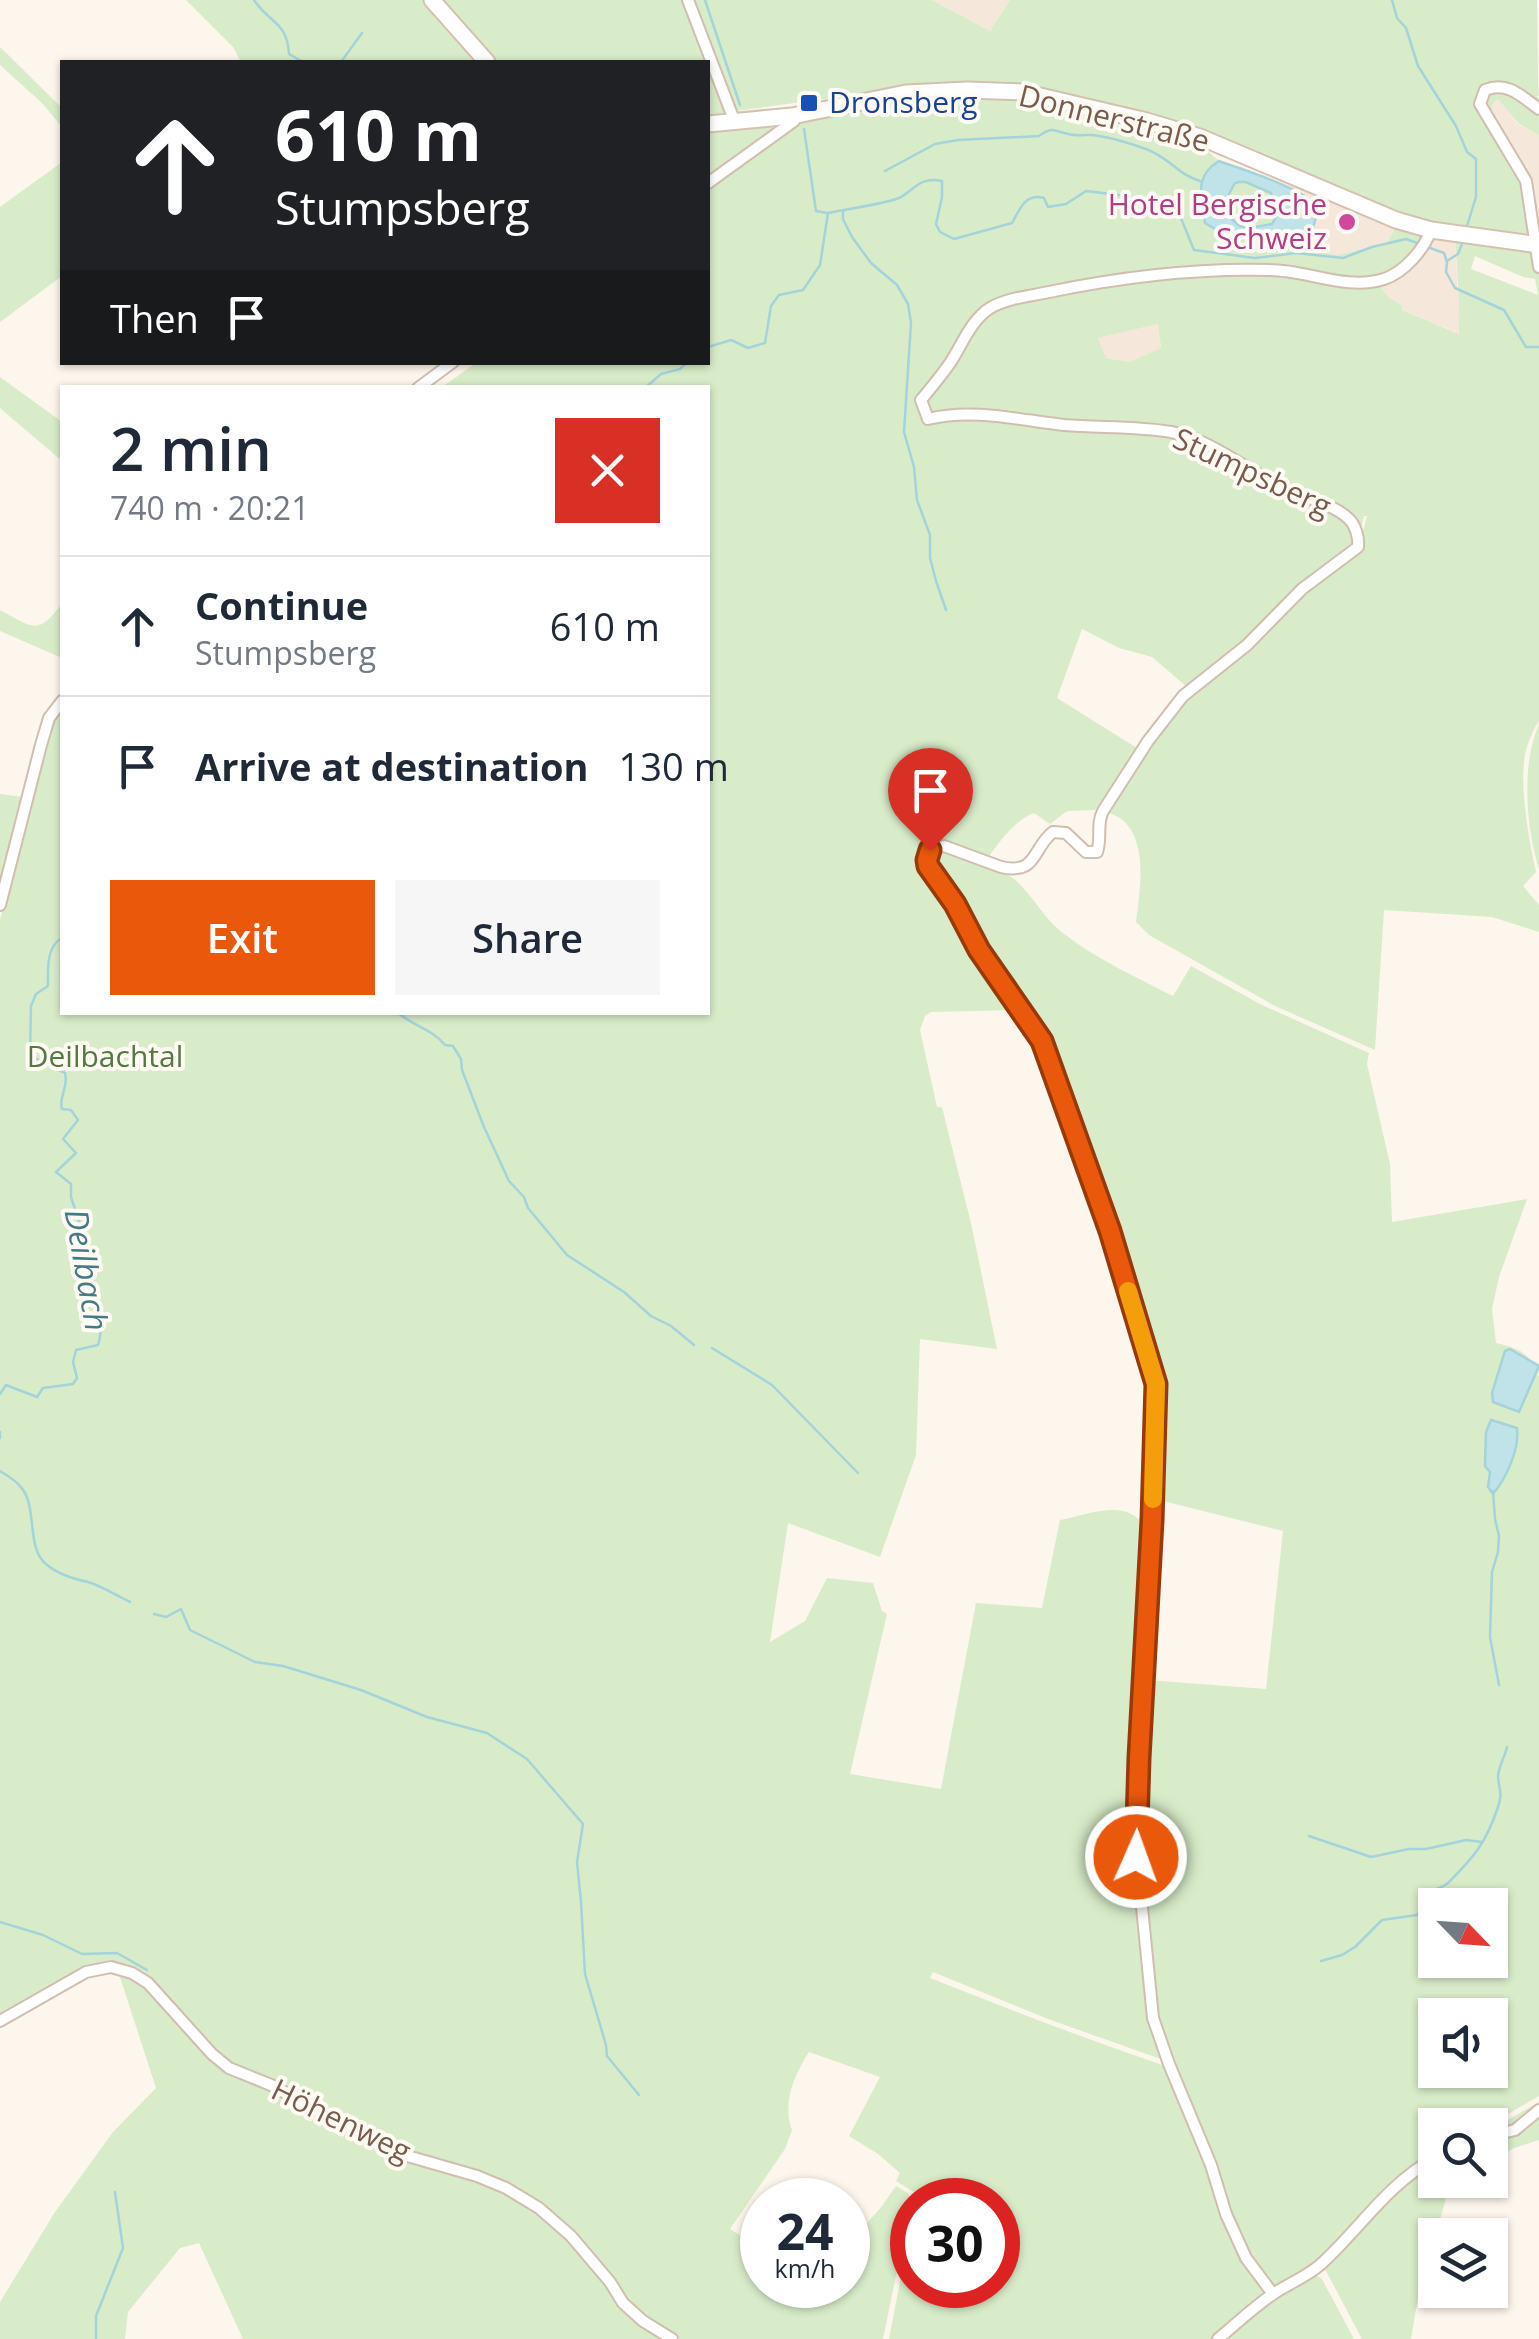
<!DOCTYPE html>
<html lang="en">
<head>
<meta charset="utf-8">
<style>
	body { margin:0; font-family:"Open Sans",sans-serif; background:#f6f6f7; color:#1f2937; height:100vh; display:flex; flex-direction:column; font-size:38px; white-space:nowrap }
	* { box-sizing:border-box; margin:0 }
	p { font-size:32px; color:#747a83 }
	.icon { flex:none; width:55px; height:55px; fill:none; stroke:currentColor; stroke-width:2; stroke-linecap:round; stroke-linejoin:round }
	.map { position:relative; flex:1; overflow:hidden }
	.details { position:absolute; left:60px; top:385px; width:650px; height:630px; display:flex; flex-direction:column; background:#fff; border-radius:0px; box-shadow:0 2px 8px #0004 }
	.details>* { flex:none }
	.guide { position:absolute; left:60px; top:60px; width:650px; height:305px; border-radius:0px; box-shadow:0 2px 8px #0004; background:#202124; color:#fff; overflow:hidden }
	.needle { width:65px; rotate:115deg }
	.tools { position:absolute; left:1418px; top:1888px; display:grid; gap:20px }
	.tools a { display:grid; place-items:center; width:90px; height:90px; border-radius:0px; background:#fff; box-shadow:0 2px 8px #0004; font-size:50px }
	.speed { position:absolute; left:740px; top:2178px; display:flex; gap:20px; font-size:50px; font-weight:700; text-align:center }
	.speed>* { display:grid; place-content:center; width:130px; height:130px; border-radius:50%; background:#fff; box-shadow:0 2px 8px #0004; line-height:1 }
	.speed small { font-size:25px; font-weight:400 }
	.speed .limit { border:15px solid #d22; background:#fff; color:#111 }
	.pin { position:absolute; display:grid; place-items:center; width:85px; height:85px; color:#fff; margin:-102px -42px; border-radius:50% 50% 50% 0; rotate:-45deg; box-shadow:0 0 10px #0007 }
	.pin .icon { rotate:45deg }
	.me { position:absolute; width:110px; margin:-55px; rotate:2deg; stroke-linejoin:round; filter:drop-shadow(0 0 8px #0008) }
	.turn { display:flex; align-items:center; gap:35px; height:210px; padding:0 50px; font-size:45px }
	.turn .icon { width:130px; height:130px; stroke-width:2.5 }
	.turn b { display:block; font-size:70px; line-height:85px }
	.then { display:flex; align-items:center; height:95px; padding:0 50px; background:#0003; gap:20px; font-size:38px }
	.round { display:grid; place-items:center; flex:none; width:105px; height:105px; border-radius:0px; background:#f6f6f7 }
	.summary { display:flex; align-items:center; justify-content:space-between; height:170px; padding:0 50px }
	h1 { font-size:60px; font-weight:600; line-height:75px }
	.action { display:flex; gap:20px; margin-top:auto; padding:20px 50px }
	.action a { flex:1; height:115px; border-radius:0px; background:#ea580c; color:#fff; font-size:40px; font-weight:600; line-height:115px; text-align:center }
	.action a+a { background:#f6f6f7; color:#1f2937 }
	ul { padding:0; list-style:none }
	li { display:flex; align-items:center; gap:30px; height:140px; padding:0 50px; border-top:2px solid #e0e1e3 }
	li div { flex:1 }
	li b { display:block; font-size:38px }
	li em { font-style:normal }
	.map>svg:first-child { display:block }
	.residential { fill:#f5e8da }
	.green { fill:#d8ecc9; fill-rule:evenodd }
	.water { fill:#bfe3e8; stroke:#a5d3da; stroke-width:2.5; fill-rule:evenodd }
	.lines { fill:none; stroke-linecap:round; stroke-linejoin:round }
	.stream { stroke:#a5d3da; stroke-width:2.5 }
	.street-casing { stroke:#d1beb0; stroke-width:14 }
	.secondary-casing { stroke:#d6c0b0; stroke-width:19 }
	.street { stroke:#fff; stroke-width:10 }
	.secondary { stroke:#fff; stroke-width:15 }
	.route-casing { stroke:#983908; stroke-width:25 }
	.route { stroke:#ea580c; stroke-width:18 }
	.slow { stroke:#f59e0b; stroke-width:18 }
	.transit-dot { fill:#1a4fb4; stroke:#fffaf3; stroke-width:4 }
	.hotel-dot { fill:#d1479c; stroke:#fffaf3; stroke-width:4 }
	.labels { text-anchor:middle; stroke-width:8; stroke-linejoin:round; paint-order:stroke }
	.transit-label { font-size:30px; fill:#164399; stroke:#fffaf3; text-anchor:start }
	.street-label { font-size:30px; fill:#7a5c4d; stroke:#fffaf3 }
	.hotel-label { font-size:30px; fill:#b23c85; stroke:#fffaf3; text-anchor:end }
	.park-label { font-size:30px; fill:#537a41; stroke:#fffaf3 }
	.water-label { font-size:32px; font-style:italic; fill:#437c86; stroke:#fffaf3 }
</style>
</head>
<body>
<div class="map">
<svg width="1539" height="2339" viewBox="0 0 1539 2339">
	<rect width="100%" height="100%" fill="#fdf6ec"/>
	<g class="residential">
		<path d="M932,0h78l-20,31z"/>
		<path d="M1498,98l20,26 21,11v107l-48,-128 2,-11z"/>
		<path d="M1306,178l93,40 -12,25 -50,12 -26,-6 -28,-13 16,-4 14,-32 -27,-14z"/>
		<path d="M1433,234l22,3 5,97 -58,-24v-5l-18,-10 -5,-12z"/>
		<path d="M1158,324l3,25 -31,13 -24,-4 -9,-20z"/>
	</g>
	<g class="green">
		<path d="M186,0h241l55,62h-241l-8,-15z"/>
		<path d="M439,0h245l44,118 -20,2v-58h-213z"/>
		<path d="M691,0h241l58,31 20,-31h527l2,135 -20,-11 -21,-25 -5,4 -2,11 31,67 10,60 -102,-14 -326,-120 -199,-19 -169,23z"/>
		<path d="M0,47l62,61v19l-20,-24 -42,-38z"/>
		<path d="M968,98l52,2 182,46 17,15c-26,16 -17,35 -14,62 22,15 52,21 78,13l28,13 26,6 50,-12 8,-16 33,7c-12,21 -27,34 -49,44 2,16 10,20 23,27v5l57,24 -1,-51 -3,-46 76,13 8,-8v478c-5,9 -10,19 -13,30 -8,30 3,91 10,122l-13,14 16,19v27l-47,-15 -108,-7 -9,140 -100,-44 -126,-71 -13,-13c5,-38 16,-104 -36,-111l5,-10 40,-57 39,-47 64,-51 55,-56 56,-42 8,-32h-3l-8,30 -56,40 -54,56 -59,45 -35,-30 -33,-9 -37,-19 -25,69 80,50 -42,62 -28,1 -17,13 -16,-11c-19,7 -33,27 -45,43l-45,-16 -13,2 -9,13 4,13 27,37 24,46 42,59 -88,2 -6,4 -5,14 17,77h5l29,116 26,126 -77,-10 -4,116 -36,102 -92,-34 -18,119 35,-21 22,-43 46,5 9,28 5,3 -37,160 91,15 35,-186 66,5 18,-88c31,-6 75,-26 88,16l-14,314 6,83 8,-9 -7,-63v-75l6,-106 119,9 17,-158 -128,-32v-122l-38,-132 -72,-204 -22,-36 -42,-56 -26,-49 -22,-31 -3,-9c3,-6 4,-10 12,-12 8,-2 49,16 61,19v4c27,16 37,45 60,62 33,26 73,44 110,63l18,-30 71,39 107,48 -2,11 23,100 2,58 135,-23 -28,78 -7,32 4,34c25,6 32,9 43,33v720l-50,29h-54v26c-18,11 -35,23 -50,38 -28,26 -73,91 -112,96l-8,-7 -10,-19 -6,-5 -21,-37 -17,-55 -39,-99 -124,-44 -115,-47 -3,6c78,31 156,61 235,88l30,72 29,84 10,21 30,45v7l-5,6 -47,38h-323l23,-120v66h86v-85h-82l1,-6 -21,-13 4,-8 -22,-19 -29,-18 31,-59 -71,-25c-15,23 -27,52 -17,78l-7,19 -55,80 16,10 16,-19v65h86v-40l34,-39 14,-20 12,7 3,9 -28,137h-640l-44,-96 -19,5 -52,64 -3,27h-125v-37l55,-90 58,-80 43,-44 -37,-114 -29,-7 -90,52v-1099l45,-173 9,-26 8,-12v303h646v-624l-266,-1 34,-24 232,-1v-173l95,-68 90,-17zM1475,256l48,21 12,2 3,16 -67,-26zM1158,324l3,24 -31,14 -24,-4 -8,-20zM1435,1905h55v55h-55zM1435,2015h55v55h-55z"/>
		<path d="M779,124v3l-71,52v-50z"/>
		<path d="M62,162v114l-62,46v-115z"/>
		<path d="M1246,182l25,11 6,22 -5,9 -28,4 -13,-10 -5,-7 -1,-6 10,-22z"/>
		<path d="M0,377l62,45v39l-62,-53z"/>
		<path d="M62,603v55l-62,-27v-21c32,17 38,27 62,-7z"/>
		<path d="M1539,724v145c-13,-42 -18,-104 0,-145z"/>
		<path d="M0,794l23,3 -23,89z"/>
		<path d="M1539,2102v38l-25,8 -24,13v-31z"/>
		<path d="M1435,2159v21h22l-7,4 -32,113 -7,42h-49l-38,-72 55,-55 8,-12z"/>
		<path d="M1313,2273l9,6 32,60h-128l40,-34z"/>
	</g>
	<g class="water">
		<path d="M1219,161c24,9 85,27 100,47l-8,26c-15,-3 -26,4 -41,5 -23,3 -47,-4 -65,-16 -3,-27 -12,-46 14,-62zM1239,182h7l25,11 6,22 -5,9c-8,1 -17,4 -25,3 -7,0 -9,-2 -14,-7 -13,-13 -6,-23 2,-37z"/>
		<path d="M1510,1349l29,17 -20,46 -26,-10 -1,-9 13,-42z"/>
		<path d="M1491,1420l26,8c3,20 -11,51 -24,66l-5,-7 2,-15 -5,-6 1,-34z"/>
	</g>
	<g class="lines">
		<g class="stream">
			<path d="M254,0c16,24 33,21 35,54l14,8"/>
			<path d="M705,0l35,105"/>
			<path d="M1392,0l5,18 9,10 12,38 38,60 11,26 9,7v38l-9,29"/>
			<path d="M341,62l21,-29"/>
			<path d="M804,129l12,82 11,2"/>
			<path d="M885,171l50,-27 23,-4 81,-4c13,-10 15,-5 29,-2 7,2 16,1 24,1 19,2 37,8 54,14 24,9 31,25 54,32"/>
			<path d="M843,212v7l9,18 19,26 26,22 11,19 3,19 -7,109 10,35 3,33 13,35v23l6,23 10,29"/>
			<path d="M1427,247l17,6 3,9 -1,10 9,16 49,22 22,37h13"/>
			<path d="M1447,261l11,-7 4,-10"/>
			<path d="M708,347l23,-7 17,8 17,-5 6,-37 8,-11 24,-5 17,-25 8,-52c17,-4 57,-9 71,-15 16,-8 20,-22 43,-17v16l-6,27 4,8 14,7 58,-16c8,-14 13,-30 32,-25l4,9 18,-3 20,-13 34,4 58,16 16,39 61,8 41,-5 47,5 29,-11 34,-8 14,5"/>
			<path d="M645,388l16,-14 19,-5 7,-7"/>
			<path d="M397,1012c16,14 35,17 48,33l8,1 8,13 1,11 22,57 25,54 15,16 4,11 39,47 57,37 27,24 20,10 23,19"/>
			<path d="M712,1348l60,37 86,88"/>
			<path d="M0,1394l6,-9 31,12 6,-9 30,-4 4,-6 -4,-16 3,-12 22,-5c6,-19 1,-48 -5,-68 -3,-12 -8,-22 -7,-34l-15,-46v-13l-15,-12 20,-19 -13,-14 15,-19 -7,-10 -9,-1c-4,-12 7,-21 3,-36l-29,-14 -6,-8 1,-45 5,-12 12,-8c0,-17 -2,-39 14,-48"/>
			<path d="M0,1432v6"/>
			<path d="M0,1471c6,4 14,8 19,14 20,19 6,62 27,79 11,10 28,15 42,18 14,4 29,14 42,20"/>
			<path d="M1493,1491l2,28 4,17 -1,16 -6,20 -2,65 9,48"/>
			<path d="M154,1614l12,3 15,-8 9,21 65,32 28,4 78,24 66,27 60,16 40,26 56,65 -6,38 4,40 4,72 21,71 1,11 32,39"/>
			<path d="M1309,1836l62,21 38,-8h17l40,-9 16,2"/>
			<path d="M0,1922l43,13 39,19 35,-1 30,17"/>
			<path d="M1321,1961l21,-6 13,-8 27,-27 35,-5c5,-7 11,-20 18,-25 4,-3 9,-3 13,-7 26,-26 38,-40 50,-76 5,-14 1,-18 0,-30 0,-10 7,-20 9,-30"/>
			<path d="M96,2339v-23l27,-68 -8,-56"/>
		</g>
		<defs>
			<g id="street">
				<path d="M688,0l46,120"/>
				<path d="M1539,109c-18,-13 -31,-28 -54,-19l-5,14 46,77 13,86"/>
				<path d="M708,183l86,-62 -2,-5"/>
				<path d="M418,388l35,-26"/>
				<path d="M0,905l41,-160 8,-27 13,-17"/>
				<path d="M0,2021l86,-49 25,-5 21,6 16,10 64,71 17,14 42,17 126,68 80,23 29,12 33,20 32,28 39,46 13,21 20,18 29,18"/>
				<path d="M1490,2136l25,-6 24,-20"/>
				<path d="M1273,2294l-27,-36 -20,-44 -15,-49 -42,-101 -16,-46 -16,-161 2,-98 13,-239 3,-136 -45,-153 -68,-190 -63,-91 -24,-46 -27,-38 -1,-11 3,-5 14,-4 57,21c37,8 31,-19 52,-35l13,1 20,19h11c5,-14 -1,-28 6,-41l45,-70 35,-45 64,-51 55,-56 56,-42c1,-9 -2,-21 -9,-28 -15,-15 -49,-23 -69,-33 -35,-17 -70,-47 -109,-54 -35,-6 -72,-4 -107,-7 -45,-5 -91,-17 -136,-6l-7,-19c10,-12 20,-24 29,-37 12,-18 21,-43 40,-55 17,-10 40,-12 59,-16 72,-15 147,-24 221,-22 38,0 76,21 114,9 21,-7 40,-30 47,-49"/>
				<path d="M1218,2339c18,-15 36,-32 55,-45 15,-10 33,-17 47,-29 40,-36 66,-80 115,-107"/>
			</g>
			<g id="secondary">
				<path d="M432,0l55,62"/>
				<path d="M708,124l84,-8 114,-23 61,-3 56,2 124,29 53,16 196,83 35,10 108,15"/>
			</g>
		</defs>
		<use href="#street" class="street-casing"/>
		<use href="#secondary" class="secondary-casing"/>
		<use href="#street" class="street"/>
		<use href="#secondary" class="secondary"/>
	</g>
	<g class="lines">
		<defs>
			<path id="route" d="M930,850l-3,10 1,6 27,38 24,46 63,91 68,190 46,153 -4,136 -13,238 -3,99"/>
		</defs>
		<use href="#route" class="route-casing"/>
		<use href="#route" class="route"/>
		<path class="slow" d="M1128,1291l28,93 -3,115"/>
	</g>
	<rect class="transit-dot" x="799" y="93" width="20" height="20" rx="5"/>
	<circle class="hotel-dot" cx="1347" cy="222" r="10"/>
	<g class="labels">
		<g class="transit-label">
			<text x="829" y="113">Dronsberg</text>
		</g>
		<g class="street-label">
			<text transform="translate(1114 119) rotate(14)" y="10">Donnerstraße</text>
			<text transform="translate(1252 473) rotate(25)" y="10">Stumpsberg</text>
			<text transform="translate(341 2121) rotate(26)" y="10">Höhenweg</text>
		</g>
		<g class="hotel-label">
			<text x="1327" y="215">Hotel Bergische<tspan x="1327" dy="34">Schweiz</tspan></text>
		</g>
		<g class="park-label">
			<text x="105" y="1067">Deilbachtal</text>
		</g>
		<g class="water-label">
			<text transform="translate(86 1270) rotate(80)" y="11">Deilbach</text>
		</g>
	</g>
</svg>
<div class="tools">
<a><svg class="needle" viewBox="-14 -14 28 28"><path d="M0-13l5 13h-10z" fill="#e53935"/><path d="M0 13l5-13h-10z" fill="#747a83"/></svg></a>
<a><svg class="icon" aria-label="sound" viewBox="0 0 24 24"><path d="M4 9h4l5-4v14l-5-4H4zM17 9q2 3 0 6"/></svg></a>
<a><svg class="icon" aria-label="search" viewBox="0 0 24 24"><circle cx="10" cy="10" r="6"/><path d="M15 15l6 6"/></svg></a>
<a><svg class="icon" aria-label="layers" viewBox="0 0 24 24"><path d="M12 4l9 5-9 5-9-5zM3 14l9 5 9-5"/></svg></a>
</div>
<div class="speed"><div>24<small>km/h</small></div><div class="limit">30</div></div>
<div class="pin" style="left:930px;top:850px;background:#d93025"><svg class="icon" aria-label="arrive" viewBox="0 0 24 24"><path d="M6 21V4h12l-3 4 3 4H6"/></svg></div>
<svg class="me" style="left:1136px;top:1857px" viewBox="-20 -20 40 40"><circle r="17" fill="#ea580c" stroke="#fff" stroke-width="3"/><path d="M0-11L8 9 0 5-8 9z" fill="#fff"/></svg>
<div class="guide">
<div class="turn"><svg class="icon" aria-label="ahead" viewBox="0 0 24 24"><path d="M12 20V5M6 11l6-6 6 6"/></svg><div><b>610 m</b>Stumpsberg</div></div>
<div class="then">Then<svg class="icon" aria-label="arrive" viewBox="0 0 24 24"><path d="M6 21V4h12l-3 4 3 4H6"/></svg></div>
</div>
<section class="details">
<div class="summary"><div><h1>2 min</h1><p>740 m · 20:21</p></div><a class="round" style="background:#d93025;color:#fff"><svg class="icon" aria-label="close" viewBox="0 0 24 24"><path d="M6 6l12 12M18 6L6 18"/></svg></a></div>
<ul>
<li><svg class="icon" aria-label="ahead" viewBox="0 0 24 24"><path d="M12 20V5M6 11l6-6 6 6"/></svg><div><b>Continue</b><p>Stumpsberg</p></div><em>610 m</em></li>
<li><svg class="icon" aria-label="arrive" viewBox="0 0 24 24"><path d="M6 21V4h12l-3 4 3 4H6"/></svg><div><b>Arrive at destination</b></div><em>130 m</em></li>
</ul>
<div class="action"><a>Exit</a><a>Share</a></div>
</section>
</div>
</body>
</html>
